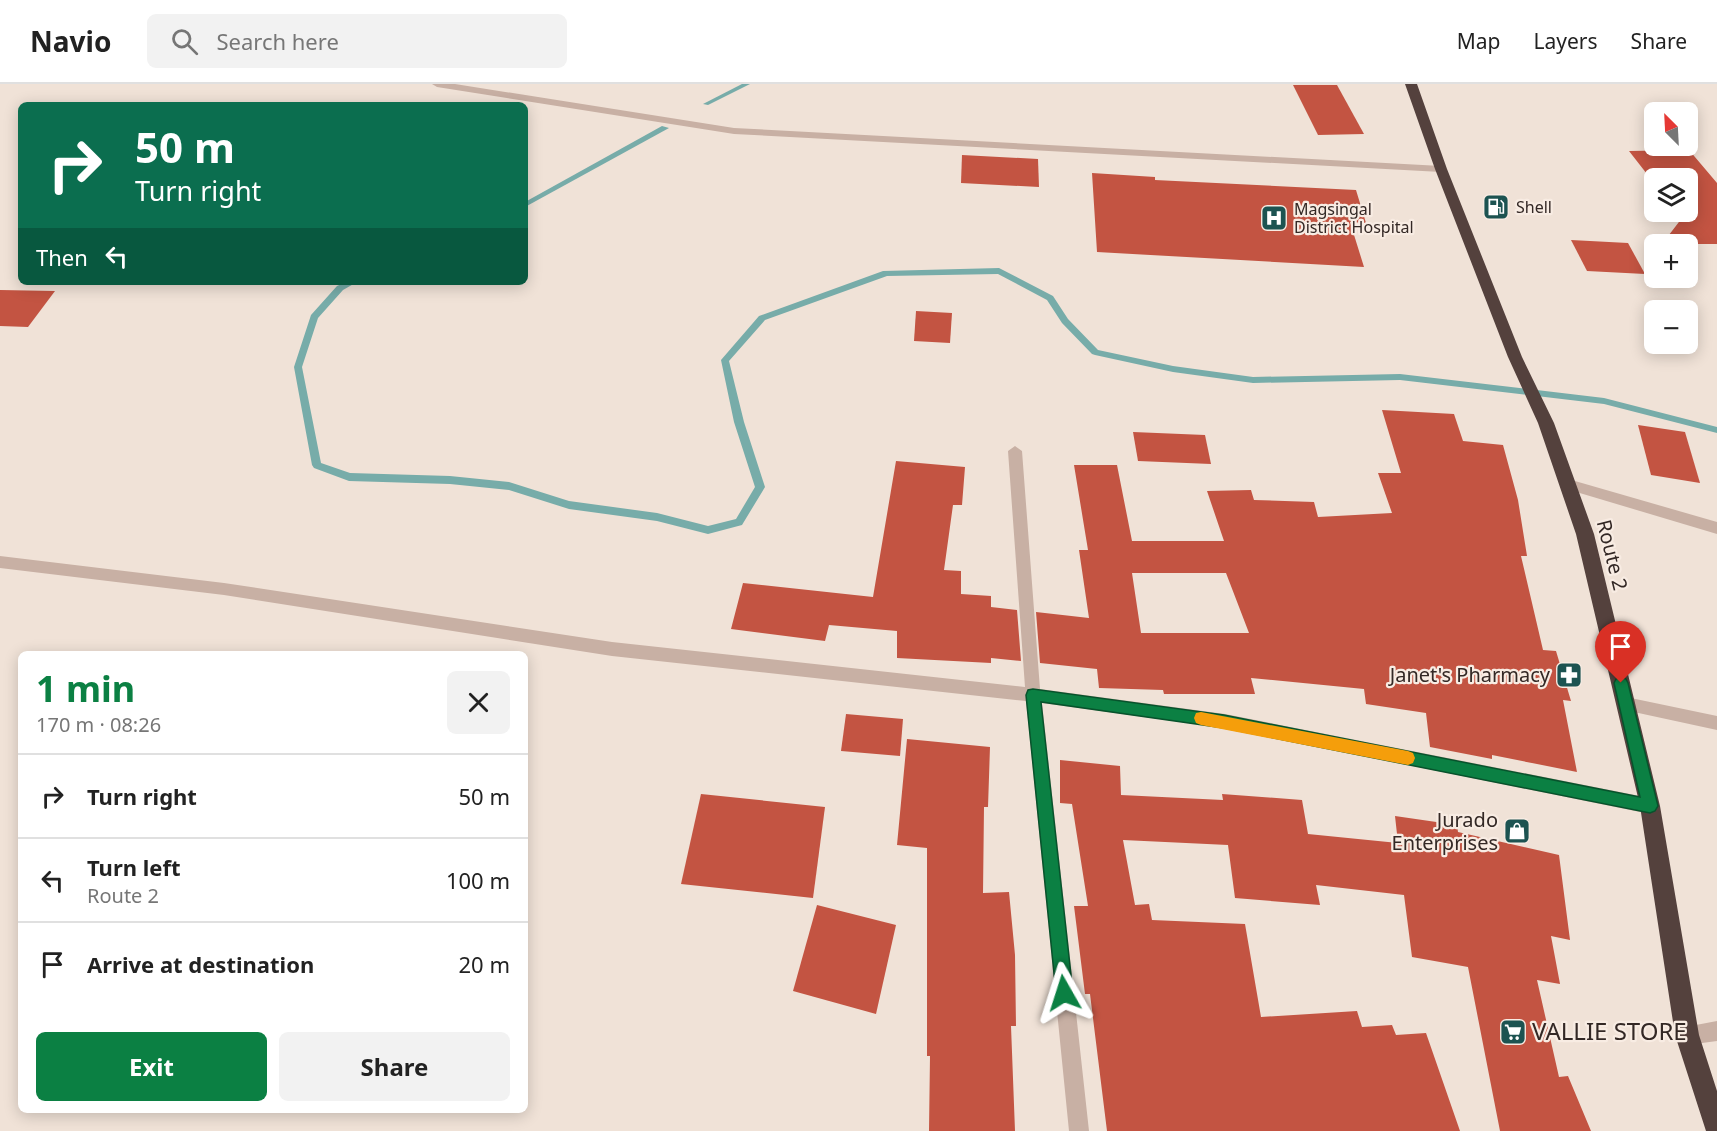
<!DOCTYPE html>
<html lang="en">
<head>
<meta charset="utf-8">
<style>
	body { margin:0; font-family:"Noto Sans",sans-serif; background:#f2f2f2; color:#222; height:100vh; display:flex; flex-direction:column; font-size:22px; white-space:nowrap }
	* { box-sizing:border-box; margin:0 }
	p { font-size:20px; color:#767676 }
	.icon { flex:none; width:33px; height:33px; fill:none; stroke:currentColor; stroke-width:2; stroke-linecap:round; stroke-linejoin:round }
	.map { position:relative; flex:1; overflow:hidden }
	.drawer { position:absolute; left:18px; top:567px; width:510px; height:462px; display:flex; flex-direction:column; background:#fff; border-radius:9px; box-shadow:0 3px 15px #0003 }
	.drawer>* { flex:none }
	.banner { position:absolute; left:18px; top:18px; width:510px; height:183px; border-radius:9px; box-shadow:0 3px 15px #0003; background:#0b6e4f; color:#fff; overflow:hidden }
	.needle { width:39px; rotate:336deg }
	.controls { position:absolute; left:1644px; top:18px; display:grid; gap:12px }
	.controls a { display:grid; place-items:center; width:54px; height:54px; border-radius:9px; background:#fff; box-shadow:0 3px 15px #0003; font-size:30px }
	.pin { position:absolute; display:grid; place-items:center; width:51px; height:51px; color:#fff; margin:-62px -26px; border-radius:50% 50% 50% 0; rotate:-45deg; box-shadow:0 0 6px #0007 }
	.pin .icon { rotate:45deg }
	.me { position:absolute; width:66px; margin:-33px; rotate:354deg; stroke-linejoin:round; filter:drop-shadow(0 0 4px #0008) }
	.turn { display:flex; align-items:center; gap:21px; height:126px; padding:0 18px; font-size:27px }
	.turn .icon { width:78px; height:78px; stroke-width:2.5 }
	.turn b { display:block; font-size:42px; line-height:51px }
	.then { display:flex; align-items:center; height:57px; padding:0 18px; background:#0003; gap:12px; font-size:22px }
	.round { display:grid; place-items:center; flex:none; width:63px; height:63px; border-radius:9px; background:#f2f2f2 }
	.summary { display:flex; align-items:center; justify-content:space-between; height:102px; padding:0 18px }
	h1 { font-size:36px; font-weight:700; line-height:45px; color:#0b8043 }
	.action { display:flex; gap:12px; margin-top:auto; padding:12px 18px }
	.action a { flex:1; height:69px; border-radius:9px; background:#0b8043; color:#fff; font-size:24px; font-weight:700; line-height:69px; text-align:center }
	.action a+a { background:#f2f2f2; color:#222 }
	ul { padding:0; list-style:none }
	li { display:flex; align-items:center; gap:18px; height:84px; padding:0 18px; border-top:2px solid #e0e0e0 }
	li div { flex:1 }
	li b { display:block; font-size:22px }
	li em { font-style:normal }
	header { display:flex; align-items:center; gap:36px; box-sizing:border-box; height:84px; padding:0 30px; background:#fff; border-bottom:2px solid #e0e0e0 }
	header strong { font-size:28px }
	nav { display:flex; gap:33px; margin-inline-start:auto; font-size:21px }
	.search { width:420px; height:54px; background:#f2f2f2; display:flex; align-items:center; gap:15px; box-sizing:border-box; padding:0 21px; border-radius:9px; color:#767676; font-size:22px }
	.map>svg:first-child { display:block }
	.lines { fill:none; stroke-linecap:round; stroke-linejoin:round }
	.stream { fill:#77aca9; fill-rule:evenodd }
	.building { fill:#c35442; fill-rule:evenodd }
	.minor { fill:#c8b0a4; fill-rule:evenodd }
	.highway { fill:#54413d; fill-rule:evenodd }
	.route { fill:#0b8043; stroke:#07532c; stroke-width:1.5 }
	.slow { fill:#f59e0b }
	.labels { text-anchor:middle; stroke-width:4.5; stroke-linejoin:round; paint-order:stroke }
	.far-poi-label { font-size:16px; fill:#332825; stroke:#f8ece3; text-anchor:start }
	.street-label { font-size:20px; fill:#332825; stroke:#f8ece3 }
	.poi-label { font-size:20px; fill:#332825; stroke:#f8ece3; text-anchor:end }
	.near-poi-label { font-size:24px; fill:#332825; stroke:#f8ece3; text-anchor:start }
</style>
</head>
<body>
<header>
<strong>Navio</strong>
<div class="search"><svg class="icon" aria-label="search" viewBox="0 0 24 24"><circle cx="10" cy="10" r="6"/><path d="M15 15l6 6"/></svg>Search here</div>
<nav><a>Map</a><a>Layers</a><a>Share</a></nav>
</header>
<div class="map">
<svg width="1717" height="1047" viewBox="0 0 1717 1047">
	<rect width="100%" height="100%" fill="#f0e2d7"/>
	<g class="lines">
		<g class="stream">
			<path d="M742,0h8l-42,21 -5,-1z"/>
			<path d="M662,42l7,2 -144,79v-5z"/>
			<path d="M999,184l54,28 15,23 30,31 75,16 80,11 147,-3 204,24 113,29v6l-113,-29 -204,-24 -147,3 -80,-11 -78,-17 -3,-1 -30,-31 -15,-23 -49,-26 -111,2 -122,44 -36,41 15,61 21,65 -23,38 -34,9 -51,-13 -88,-12 -60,-19 -59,-6 -101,-3 -35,-13 -2,-3 -18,-98 17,-52 26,-29 9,-4h11l-14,8 -25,28 -16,49 19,96 29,10 100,3 59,6 60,19 88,12 51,13 28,-7 19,-32 -21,-65 -13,-62 38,-44 124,-45z"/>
		</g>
	</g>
	<g class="building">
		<path d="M1293,1h44l27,49 -46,1z"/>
		<path d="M1689,66l28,33v61h-55l20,-26 -5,-6h11v-34h-34v5l-25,-32z"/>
		<path d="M962,71l76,4 1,28 -78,-4z"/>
		<path d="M1092,89l63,4v3l201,10 10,33 -16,-1 14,45 -267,-15z"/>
		<path d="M1571,156l57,3 17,31 -58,-3z"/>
		<path d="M0,206l55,1 -27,36 -28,-1z"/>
		<path d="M916,227l36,2 -2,30 -36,-2z"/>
		<path d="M1382,326l72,4 9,27 40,4 15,55 9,56h-6l22,94 13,1 15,50 -8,-1 14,72 -85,-17v4l-62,-12 -4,-34 -60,-9 -2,-15 -113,-11 4,16h-91l-1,-4 -64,-2 -2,-19 -57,-6 -4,-51 53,6 -10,-68h9l-14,-85h43l15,76h92l-17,-50 44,-1 3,10 60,2 4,15 74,-4 -14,-40h23zM1132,489h94l23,60h-108z"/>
		<path d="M1638,341l47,7 15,51 -49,-8z"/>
		<path d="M1133,348l72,3 6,29 -73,-3z"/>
		<path d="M896,377l69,6 -3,38h-9l-9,65 17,1v23l30,2v11l26,3 4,51 -30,-3v5l-94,-5v-27l-68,-6 -4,16 -94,-12 12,-46 130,14z"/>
		<path d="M846,630l57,5 -3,37 -59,-5z"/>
		<path d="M907,655l83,8 -2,60h-4l-1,86 26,-1 6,63 1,71h-5l4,105h-86l1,-75h-3v-208l-30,-3z"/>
		<path d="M1060,676l60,6 1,29 102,5 -1,-6 80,6 6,34 90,9 -3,-27 62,9 1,7 101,23 11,85 -19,-4 9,48 -23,-4 22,97 9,-1 23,55h-91l-32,-164 -56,-10 -8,-62 -88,-10 4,20 -85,-7 -7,-53 -105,-5 12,65 14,-1 3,16 93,4 16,93 96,-6 5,16 30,-2 4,10 30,-2 34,98h-353l-17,-137h-5l-11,-88h14l-16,-102 -12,-1z"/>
		<path d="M701,710l124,13 -12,91 -132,-14z"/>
		<path d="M817,821l79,20 -20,89 -83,-23z"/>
	</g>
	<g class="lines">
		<g class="minor">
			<path d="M432,0h23l279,44 707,38 5,3 -5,3 -707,-38 -297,-47z"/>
			<path d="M1015,362l7,5 18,238 185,25 425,84 6,2 3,6 -3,6 -6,2 -425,-86 -183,-25 47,428h-20l-43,-430 -414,-45 -388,-61 -224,-27v-12l224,27 388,59 413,45 -17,-236z"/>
			<path d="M1568,395l149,43v12l-154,-46 -2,-4 2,-4z"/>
			<path d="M1626,613l91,19v14l-97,-21 -2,-5 2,-5z"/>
			<path d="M1717,937v20l-30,4 -7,-3 -3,-7 3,-7z"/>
		</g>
		<path class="highway" d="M1405,0h12l30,85 75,188 32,66 40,111 66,272 39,229 18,56v40h-11l-31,-96 -35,-229 -64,-272 -38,-111 -30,-66 -73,-188z"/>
	</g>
	<path class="route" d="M1621,593l5,2 2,4 30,123 -3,5 -5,2 -426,-85 -183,-26 32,291 -3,6 -6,3 -6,-3 -2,-6 -30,-298 2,-5 5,-1 191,26 416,82 -26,-114 2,-4z"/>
	<path class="slow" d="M1201,628l207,39 5,2 2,5 -2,5 -5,2 -207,-40 -5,-2 -2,-5 2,-5z"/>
	<defs>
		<symbol id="fuel-square" viewBox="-11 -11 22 22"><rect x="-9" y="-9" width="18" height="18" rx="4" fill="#1c5351" stroke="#f8ece3"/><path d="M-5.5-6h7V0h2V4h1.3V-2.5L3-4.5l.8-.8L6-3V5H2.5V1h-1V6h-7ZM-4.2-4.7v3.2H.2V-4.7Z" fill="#fff"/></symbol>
		<symbol id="hospital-square" viewBox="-11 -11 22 22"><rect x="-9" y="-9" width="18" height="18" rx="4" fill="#1c5351" stroke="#f8ece3"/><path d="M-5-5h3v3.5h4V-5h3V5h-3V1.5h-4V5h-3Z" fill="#fff"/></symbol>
		<symbol id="pharmacy-square" viewBox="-11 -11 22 22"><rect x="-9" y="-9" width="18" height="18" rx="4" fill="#1c5351" stroke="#f8ece3"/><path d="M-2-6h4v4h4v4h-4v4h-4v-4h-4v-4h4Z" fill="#fff"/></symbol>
		<symbol id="shop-square" viewBox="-11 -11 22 22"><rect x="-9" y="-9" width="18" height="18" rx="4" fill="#1c5351" stroke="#f8ece3"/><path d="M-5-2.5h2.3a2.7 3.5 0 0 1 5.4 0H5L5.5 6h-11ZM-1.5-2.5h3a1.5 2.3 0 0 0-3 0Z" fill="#fff"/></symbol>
		<symbol id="supermarket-square" viewBox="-11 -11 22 22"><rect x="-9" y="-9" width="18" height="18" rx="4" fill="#1c5351" stroke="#f8ece3"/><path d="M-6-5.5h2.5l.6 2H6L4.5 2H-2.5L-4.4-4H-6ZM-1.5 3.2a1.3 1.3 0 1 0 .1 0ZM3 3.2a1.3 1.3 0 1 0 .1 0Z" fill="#fff"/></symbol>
	</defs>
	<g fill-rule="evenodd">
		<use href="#fuel-square" x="1481" y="108" width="30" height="30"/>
		<use href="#hospital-square" x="1259" y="119" width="30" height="30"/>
		<use href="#pharmacy-square" x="1554" y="576" width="30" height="30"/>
		<use href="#shop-square" x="1502" y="732" width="30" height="30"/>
		<use href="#supermarket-square" x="1498" y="933" width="30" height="30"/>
	</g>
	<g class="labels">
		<g class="far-poi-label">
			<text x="1516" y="129">Shell</text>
			<text x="1294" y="131">Magsingal<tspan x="1294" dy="18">District Hospital</tspan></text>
		</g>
		<g class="street-label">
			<text transform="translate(1612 471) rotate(76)" y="7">Route 2</text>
		</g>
		<g class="poi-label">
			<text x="1550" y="598">Janet's Pharmacy</text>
			<text x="1498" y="743">Jurado<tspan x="1498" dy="23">Enterprises</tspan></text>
		</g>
		<g class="near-poi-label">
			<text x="1532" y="956">VALLIE STORE</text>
		</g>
	</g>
</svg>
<div class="controls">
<a><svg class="needle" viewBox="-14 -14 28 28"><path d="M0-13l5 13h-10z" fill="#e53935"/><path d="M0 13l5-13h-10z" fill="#767676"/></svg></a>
<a><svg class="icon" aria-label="layers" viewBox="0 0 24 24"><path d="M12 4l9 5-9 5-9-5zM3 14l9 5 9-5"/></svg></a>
<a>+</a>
<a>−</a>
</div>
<div class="pin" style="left:1621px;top:599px;background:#d93025"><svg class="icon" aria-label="arrive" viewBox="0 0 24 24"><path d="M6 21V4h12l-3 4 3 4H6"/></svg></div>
<svg class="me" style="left:1064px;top:909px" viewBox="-20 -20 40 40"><path d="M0-17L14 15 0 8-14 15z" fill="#0b8043" stroke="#fff" stroke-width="4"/></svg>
<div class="banner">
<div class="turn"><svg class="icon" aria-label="right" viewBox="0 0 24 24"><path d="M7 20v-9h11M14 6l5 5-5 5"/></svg><div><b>50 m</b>Turn right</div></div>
<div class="then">Then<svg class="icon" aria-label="left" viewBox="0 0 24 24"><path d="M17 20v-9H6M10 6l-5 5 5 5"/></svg></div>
</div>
<section class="drawer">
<div class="summary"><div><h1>1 min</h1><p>170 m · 08:26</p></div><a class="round"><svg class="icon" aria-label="close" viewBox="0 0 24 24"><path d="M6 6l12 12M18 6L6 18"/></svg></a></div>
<ul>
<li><svg class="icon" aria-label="right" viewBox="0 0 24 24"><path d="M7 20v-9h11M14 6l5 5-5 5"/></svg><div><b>Turn right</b></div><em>50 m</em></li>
<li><svg class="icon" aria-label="left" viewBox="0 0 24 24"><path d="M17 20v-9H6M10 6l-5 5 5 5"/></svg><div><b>Turn left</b><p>Route 2</p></div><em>100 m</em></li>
<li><svg class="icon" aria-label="arrive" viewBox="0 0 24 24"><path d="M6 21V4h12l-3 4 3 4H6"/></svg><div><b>Arrive at destination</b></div><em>20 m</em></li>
</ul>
<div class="action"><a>Exit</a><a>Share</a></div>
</section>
</div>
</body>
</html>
